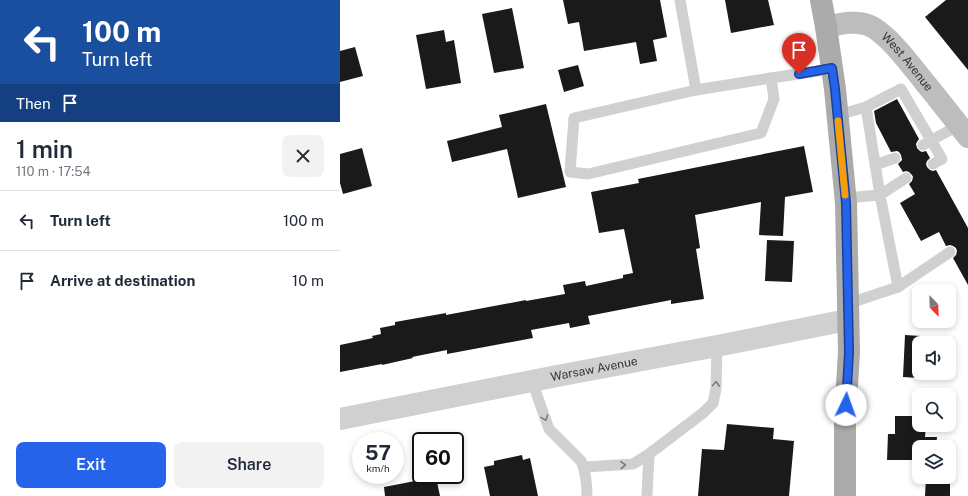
<!DOCTYPE html>
<html lang="en">
<head>
<meta charset="utf-8">
<style>
	body { margin:0; font-family:"Public Sans",sans-serif; background:#f2f2f3; color:#1f2937; height:100vh; display:flex; flex-direction:column; font-size:15px; white-space:nowrap }
	* { box-sizing:border-box; margin:0 }
	p { font-size:13px; color:#747a83 }
	.icon { flex:none; width:22px; height:22px; fill:none; stroke:currentColor; stroke-width:2; stroke-linecap:round; stroke-linejoin:round }
	.map { position:relative; flex:1; overflow:hidden }
	.sheet { display:flex; flex-direction:column; background:#fff; width:340px }
	.sheet>* { flex:none }
	.hud { background:#1a4fa0; color:#fff; overflow:hidden }
	.needle { width:26px; rotate:157deg }
	.tools { position:absolute; left:572px; top:284px; display:grid; gap:8px }
	.tools a { display:grid; place-items:center; width:44px; height:44px; border-radius:8px; background:#fff; box-shadow:0 2px 6px #0003; font-size:20px }
	.speed { position:absolute; left:12px; top:432px; display:flex; gap:8px; font-size:20px; font-weight:700; text-align:center }
	.speed>* { display:grid; place-content:center; width:52px; height:52px; border-radius:50%; background:#fff; box-shadow:0 2px 6px #0003; line-height:1 }
	.speed small { font-size:10px; font-weight:400 }
	.speed .limit { border:2px solid #111; border-radius:6px; background:#fff; color:#111 }
	.pin { position:absolute; display:grid; place-items:center; width:34px; height:34px; color:#fff; margin:-41px -17px; border-radius:50% 50% 50% 0; rotate:-45deg; box-shadow:0 0 4px #0007 }
	.pin .icon { rotate:45deg }
	.me { position:absolute; width:44px; margin:-22px; rotate:3deg; stroke-linejoin:round; filter:drop-shadow(0 0 3px #0008) }
	.turn { display:flex; align-items:center; gap:14px; height:84px; padding:0 16px; font-size:18px }
	.turn .icon { width:52px; height:52px; stroke-width:2.5 }
	.turn b { display:block; font-size:28px; line-height:34px }
	.then { display:flex; align-items:center; height:38px; padding:0 16px; background:#0003; gap:8px; font-size:15px }
	.round { display:grid; place-items:center; flex:none; width:42px; height:42px; border-radius:8px; background:#f2f2f3 }
	.head { display:flex; align-items:center; justify-content:space-between; height:68px; padding:0 16px }
	h1 { font-size:24px; font-weight:600; line-height:30px }
	.button { display:flex; gap:8px; margin-top:auto; padding:8px 16px }
	.button a { flex:1; height:46px; border-radius:8px; background:#2563eb; color:#fff; font-size:16px; font-weight:600; line-height:46px; text-align:center }
	.button a+a { background:#f2f2f3; color:#1f2937 }
	ul { padding:0; list-style:none }
	li { display:flex; align-items:center; gap:12px; height:60px; padding:0 16px; border-top:1px solid #e0e1e3 }
	li div { flex:1 }
	li b { display:block; font-size:15px }
	li em { font-style:normal }
	main { display:flex; flex:1; min-height:0 }
	.map>svg:first-child { display:block }
	.building { fill:#1a1a1a }
	.lines { fill:none; stroke-linecap:round; stroke-linejoin:round }
	.service { stroke:#d0d0d0; stroke-width:11 }
	.minor { stroke:#d0d0d0; stroke-width:22 }
	.secondary { stroke:#bdbdbd; stroke-width:22 }
	.primary { stroke:#ababab; stroke-width:22 }
	.oneway { stroke:#7a7a7a }
	.route-casing { stroke:#184099; stroke-width:10 }
	.route { stroke:#2563eb; stroke-width:7 }
	.slow { stroke:#f59e0b; stroke-width:7 }
	.labels { text-anchor:middle; stroke-width:4; stroke-linejoin:round; paint-order:stroke }
	.street-label { font-size:12px; fill:#333; stroke:#fff }
</style>
</head>
<body>
<main>
<section class="sheet">
<div class="hud">
<div class="turn"><svg class="icon" aria-label="left" viewBox="0 0 24 24"><path d="M17 20v-9H6M10 6l-5 5 5 5"/></svg><div><b>100 m</b>Turn left</div></div>
<div class="then">Then<svg class="icon" aria-label="arrive" viewBox="0 0 24 24"><path d="M6 21V4h12l-3 4 3 4H6"/></svg></div>
</div>
<div class="head"><div><h1>1 min</h1><p>110 m · 17:54</p></div><a class="round"><svg class="icon" aria-label="close" viewBox="0 0 24 24"><path d="M6 6l12 12M18 6L6 18"/></svg></a></div>
<ul>
<li><svg class="icon" aria-label="left" viewBox="0 0 24 24"><path d="M17 20v-9H6M10 6l-5 5 5 5"/></svg><div><b>Turn left</b></div><em>100 m</em></li>
<li><svg class="icon" aria-label="arrive" viewBox="0 0 24 24"><path d="M6 21V4h12l-3 4 3 4H6"/></svg><div><b>Arrive at destination</b></div><em>10 m</em></li>
</ul>
<div class="button"><a>Exit</a><a>Share</a></div>
</section>
<div class="map">
<svg width="628" height="496" viewBox="0 0 628 496">
	<rect width="100%" height="100%" fill="#fff"/>
	<g class="building">
		<path d="M223,0h97l7,37 -14,3 4,21 -17,3 -4,-22 -52,9 -5,-29 -11,2z"/>
		<path d="M385,0h43l6,25 -43,8z"/>
		<path d="M606,0h22v70l-43,-53z"/>
		<path d="M172,8l12,60 -30,5 -12,-59z"/>
		<path d="M104,30l2,12 8,-2 7,43 -35,6 -10,-54z"/>
		<path d="M15,47l8,29 -23,6v-31z"/>
		<path d="M238,65l6,21 -20,6 -6,-22z"/>
		<path d="M557,99l22,40 -2,3 -1,2 1,4 3,3 2,1 4,-1 4,7 -3,3 -1,3 1,3 3,3 3,1 3,-1 32,58v57l-15,-27 3,-3 1,-4 -1,-3 -3,-2 -3,-1 -4,1 -7,-14 -18,9 -21,-38 15,-9 -6,-10 3,-3 1,-4 -1,-2 -3,-3 -3,-1 -3,1 -5,-8 4,-4 -1,-5 -2,-3 -2,-1 -6,1 -15,-29 -2,-12z"/>
		<path d="M206,104l20,83 -48,11 -11,-49 -55,13 -5,-21 55,-14 -3,-12z"/>
		<path d="M464,146l9,46 -28,5 -2,39 -24,-1 2,-33 -66,13 5,33 -4,1 8,50 -33,5v-4l-83,16 2,8 -20,4 -1,-5 -38,7 2,8 -86,16v-4l-35,7 1,1 -31,7v-1l-42,8v-27l33,-7 -1,-2 9,-2 -1,-6 15,-3v-3l51,-9v2l80,-15v1l39,-7 -2,-9 22,-4 1,5 37,-8v-3l10,-2 -9,-44 -25,4 -8,-41 48,-9 -1,-4z"/>
		<path d="M22,148l10,38 -29,8 -3,-11v-29z"/>
		<path d="M427,240l27,1 -2,41 -27,-1z"/>
		<path d="M565,335l32,2v6h-18v30h16v6l-32,-2z"/>
		<path d="M555,416h24v9h7l-1,12h12l-1,10h-17v13h-32l1,-26h7z"/>
		<path d="M387,424l47,4 -1,11 21,2 -5,55h-91l4,-47 22,1z"/>
		<path d="M182,455l1,5 7,-2 8,38h-48l-6,-29 10,-2v-4z"/>
		<path d="M609,470h1v26h-25l1,-19h23z"/>
		<path d="M96,477l4,19h-55l-1,-9z"/>
	</g>
	<g class="lines">
		<g class="service">
			<path d="M340,0l16,90"/>
			<path d="M431,78l3,21 -13,34 -173,41 -18,-2 4,-54 122,-28z"/>
			<path d="M431,78l61,-9"/>
			<path d="M498,115l28,-8"/>
			<path d="M583,145l36,-20"/>
			<path d="M535,165l20,-7"/>
			<path d="M566,178l-26,17 -14,-88 35,-18 41,70 -9,5"/>
			<path d="M505,198l35,-3 18,92 -51,17"/>
			<path d="M558,287l52,-35"/>
			<path d="M192,381l17,48 32,32c5,11 6,23 6,35"/>
			<path d="M244,467l49,-3 16,-10 54,-41 10,-10 3,-14 1,-43"/>
			<path d="M307,496l2,-42"/>
		</g>
		<path class="minor" id="s1" d="M0,419l217,-43 160,-30 130,-26"/>
		<path class="secondary" id="s2" d="M486,27c14,-3 29,-7 42,-2 19,7 45,43 58,59 14,17 28,35 42,53"/>
		<path class="primary" d="M481,0l5,27 9,62 11,114 3,149 -4,67v77"/>
	</g>
	<defs><path id="oneway-chevron" d="M-2-3.5L2.5 0L-2 3.5" fill="none" stroke-width="1.6" stroke-linecap="round" stroke-linejoin="round"/></defs>
	<g class="oneway">
		<use href="#oneway-chevron" transform="translate(376 384) rotate(-87)"/>
		<use href="#oneway-chevron" transform="translate(205 418) rotate(70)"/>
		<use href="#oneway-chevron" transform="translate(283 465) rotate(-3)"/>
	</g>
	<g class="lines">
		<defs>
			<path id="route" d="M459,74l33,-6 3,21 11,114 3,149 -3,53"/>
		</defs>
		<use href="#route" class="route-casing"/>
		<use href="#route" class="route"/>
		<path class="slow" d="M498,121l7,74"/>
	</g>
	<g class="labels">
		<g class="street-label">
			<text dy="4" stroke="none"><textPath href="#s2" startOffset="97">West Avenue</textPath></text>
			<text dy="4" stroke="none"><textPath href="#s1" startOffset="259">Warsaw Avenue</textPath></text>
		</g>
	</g>
</svg>
<div class="tools">
<a><svg class="needle" viewBox="-14 -14 28 28"><path d="M0-13l5 13h-10z" fill="#e53935"/><path d="M0 13l5-13h-10z" fill="#747a83"/></svg></a>
<a><svg class="icon" aria-label="sound" viewBox="0 0 24 24"><path d="M4 9h4l5-4v14l-5-4H4zM17 9q2 3 0 6"/></svg></a>
<a><svg class="icon" aria-label="search" viewBox="0 0 24 24"><circle cx="10" cy="10" r="6"/><path d="M15 15l6 6"/></svg></a>
<a><svg class="icon" aria-label="layers" viewBox="0 0 24 24"><path d="M12 4l9 5-9 5-9-5zM3 14l9 5 9-5"/></svg></a>
</div>
<div class="speed"><div>57<small>km/h</small></div><div class="limit">60</div></div>
<div class="pin" style="left:459px;top:74px;background:#d93025"><svg class="icon" aria-label="arrive" viewBox="0 0 24 24"><path d="M6 21V4h12l-3 4 3 4H6"/></svg></div>
<svg class="me" style="left:506px;top:405px" viewBox="-20 -20 40 40"><circle r="19" fill="#fff"/><path d="M0-13L10 11 0 6-10 11z" fill="#2563eb"/></svg>
</div>
</main>
</body>
</html>
